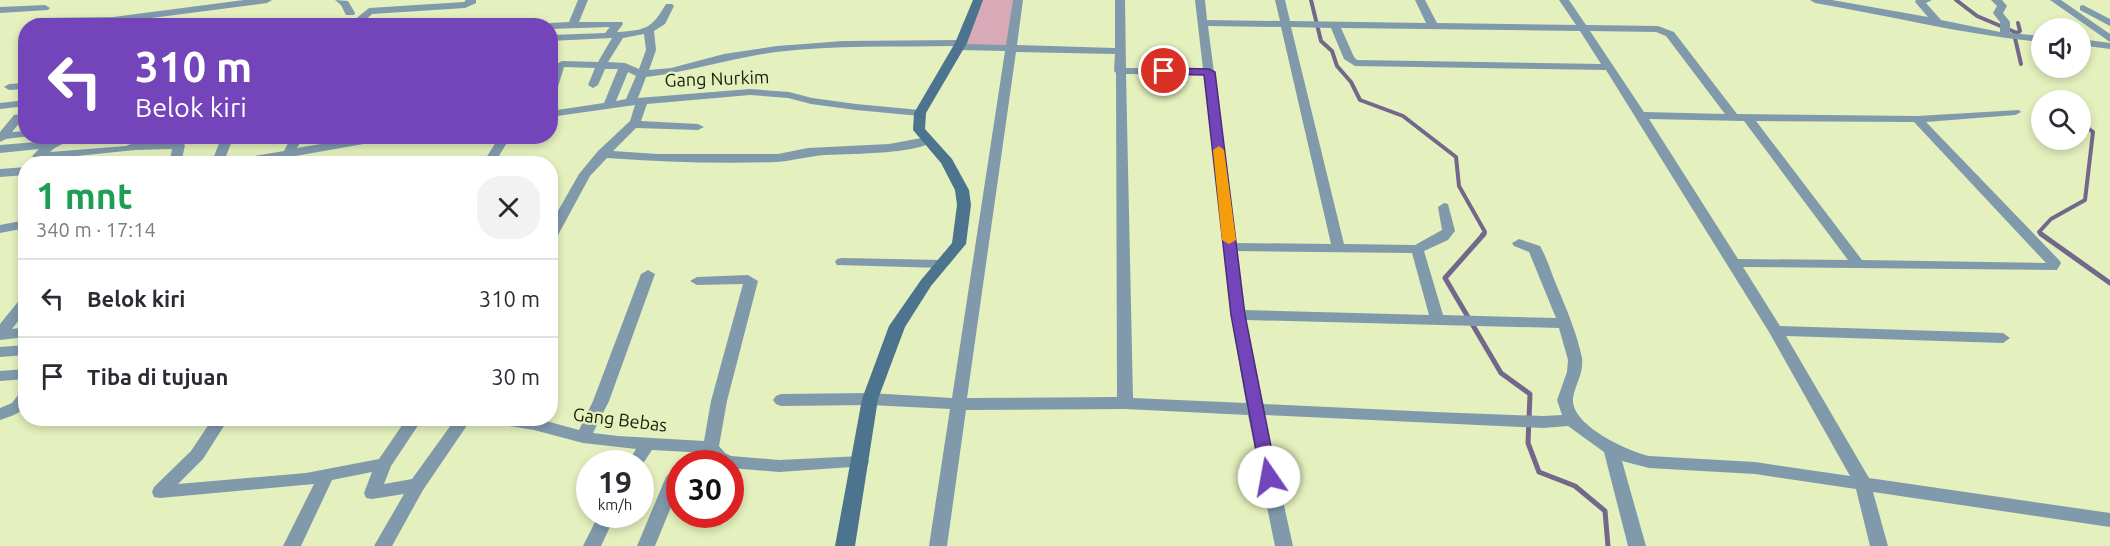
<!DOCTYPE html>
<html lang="id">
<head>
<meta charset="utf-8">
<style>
	body { margin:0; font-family:Ubuntu,sans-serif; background:#f2f2f3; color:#2b2b33; height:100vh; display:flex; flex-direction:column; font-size:22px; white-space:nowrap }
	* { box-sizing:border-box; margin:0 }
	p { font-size:20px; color:#7c7c81 }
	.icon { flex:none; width:33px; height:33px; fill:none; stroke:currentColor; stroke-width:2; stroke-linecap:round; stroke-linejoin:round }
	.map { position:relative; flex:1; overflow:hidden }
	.sheet { position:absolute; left:18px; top:156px; width:540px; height:270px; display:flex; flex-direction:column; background:#fff; border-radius:24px; box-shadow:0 3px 9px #0003 }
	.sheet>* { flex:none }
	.hud { position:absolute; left:18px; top:18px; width:540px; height:126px; border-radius:24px; box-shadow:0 3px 9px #0003; background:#7444bb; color:#fff; overflow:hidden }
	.buttons { position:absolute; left:2031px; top:18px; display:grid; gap:12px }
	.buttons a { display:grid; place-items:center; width:60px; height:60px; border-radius:50%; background:#fff; box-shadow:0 3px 9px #0003; font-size:30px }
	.speed { position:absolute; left:576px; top:450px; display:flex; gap:12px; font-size:30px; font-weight:700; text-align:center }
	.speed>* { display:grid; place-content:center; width:78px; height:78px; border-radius:50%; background:#fff; box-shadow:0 3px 9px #0003; line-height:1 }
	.speed small { font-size:15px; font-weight:400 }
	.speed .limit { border:9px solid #d22; background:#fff; color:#111 }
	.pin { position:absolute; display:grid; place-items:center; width:51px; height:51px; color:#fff; margin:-26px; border:3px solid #fff; border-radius:50%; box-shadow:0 2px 6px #0007 }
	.me { position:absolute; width:66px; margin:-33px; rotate:348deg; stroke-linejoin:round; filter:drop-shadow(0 0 4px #0008) }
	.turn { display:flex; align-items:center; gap:21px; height:126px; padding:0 18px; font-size:27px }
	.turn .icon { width:78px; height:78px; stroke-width:2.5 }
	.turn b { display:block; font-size:42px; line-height:51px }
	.round { display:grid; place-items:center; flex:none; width:63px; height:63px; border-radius:24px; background:#f2f2f3 }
	.headline { display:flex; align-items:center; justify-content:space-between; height:102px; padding:0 18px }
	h1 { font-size:36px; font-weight:700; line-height:45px; color:#1e9e55 }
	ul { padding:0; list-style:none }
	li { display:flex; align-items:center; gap:18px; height:78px; padding:0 18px; border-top:2px solid #e1e1e2 }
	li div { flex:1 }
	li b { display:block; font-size:22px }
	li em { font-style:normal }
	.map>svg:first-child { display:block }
	.green { fill:#d8aab8 }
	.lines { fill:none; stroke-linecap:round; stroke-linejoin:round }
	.stream-far1 { stroke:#73678b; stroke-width:4 }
	.stream { stroke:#73678b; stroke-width:5 }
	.street { fill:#809aac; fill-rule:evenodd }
	.secondary { fill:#4c748e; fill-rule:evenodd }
	.route { fill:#7444bb; stroke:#4b2c7a; stroke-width:1.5 }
	.slow { fill:#f59e0b }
	.labels { text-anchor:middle; stroke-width:4.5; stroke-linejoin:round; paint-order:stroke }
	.street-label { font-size:18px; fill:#1a1e0b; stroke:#e4f0bd }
</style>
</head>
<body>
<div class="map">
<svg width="2110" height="546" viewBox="0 0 2110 546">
	<rect width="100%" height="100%" fill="#e4f0bd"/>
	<path class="green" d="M982,0h34l-9,46 -45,-1z"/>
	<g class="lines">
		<g class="stream-far1">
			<path d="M1311,0l10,41 11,10 5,15 14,16 9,18 43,16 53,41 3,29 26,46 -3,3"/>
			<path d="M1956,0l21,16 40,17"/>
			<path d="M2015,34l5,-3 -2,-8"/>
			<path d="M2015,38l6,26"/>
			<path d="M2043,235l-4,-3 12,-13 34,-19 8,-68 -13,-10"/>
		</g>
		<g class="stream">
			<path d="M1484,234l-39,44 56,95 29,21 -2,49 11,29 36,14 30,25 3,35"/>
			<path d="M2041,234l69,49"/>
		</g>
		<g class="street">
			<path d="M244,0h28l-5,3 -154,20 -77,1 -5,-3 5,-3 77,-1z"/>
			<path d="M335,0l13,1 7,12 -1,2h-8l-5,-10z"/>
			<path d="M466,0h10v3l-11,5 -93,6 -13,12h-12l22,-18 95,-6z"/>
			<path d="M578,0h10l-9,22h43l1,2 -6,8c30,-2 34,-3 49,-28h6l2,2 -9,18 -11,7 2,19 -7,20 22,-2 53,-14 53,-8 66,-5 118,-1 4,1v3l41,1 7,-45h10l-6,45 98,3v-48h10l1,68 77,1 -8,-69h10l2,20 73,1 -5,-21h10l5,21 136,2 -11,-23h10l12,23 139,2 -17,-25h10l17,25 72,1 16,6 63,82 180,2 102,-6 2,2 -6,3 -89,7 133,138 2,3 -4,7 -314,-3 37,59 223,7 7,5 -7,5 -217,-7 83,142 241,35v14l-237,-35 15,54h-18l-14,-57 -101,-15 -106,-6 -27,-7 24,85h-18l-24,-94 -36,-26 -25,2 -279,-13 29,131h-18l-27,-131 -123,-6 -159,1 -19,136h-18l21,-137 -80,-4 -89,1 -5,-2 -3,-4 3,-4 5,-2 89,-1 82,5 53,-347 -46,-1 -4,-1 -1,-3c-59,1 -119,-1 -178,6 -44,6 -86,20 -130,25l-8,21 112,-9 39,3 23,6 44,6 64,6 6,3 -6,3 -64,-6 -45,-6 -23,-6 -38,-3 -103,9 -6,17 57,3 6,3 -6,3 -62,-2 -23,23 44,3h121l30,-6 81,-4 38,-7 6,4c-14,13 -86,13 -108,14 -16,1 -33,6 -49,7 -56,2 -113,0 -169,-4l-17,18 -33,61 -7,4v-16l29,-51 19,-23 32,-30 5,-16 -85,12v-6l54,-8 14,-34h-13l-7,16 -5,3 -5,-3 7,-17 -31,-1 -8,26 -6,3v-22l4,-9 8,-4 36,1 14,-24 -62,3v-6l55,-2 5,-6 -60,2v-3h-5l5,-3 19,-1zM1208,26l73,1 50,217 -95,-1zM1291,27l40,1 13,31 11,7 251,4 163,262 81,144 -95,-14 -106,-6c-22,-5 -79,-31 -76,-58 2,-13 11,-25 9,-40 -5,-25 -16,-50 -26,-74 -5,-12 -9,-26 -16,-38l-21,-7 -7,4 2,3 15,6 27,66 -113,-3 -19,-64 24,-11 7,-9 -7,-27 -4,-1 -6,4 4,23 -27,15 -71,-1zM1341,28l239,3 21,33 -244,-4 -3,-3zM1590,31l66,1 10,4 59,78 -81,-2zM644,34l2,16 -7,19 -14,-6 -17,-1 15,-24zM1016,52l99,2 -1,17 2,2 1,324 -150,1zM628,72l8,4 -10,23 -10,2zM1126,74l78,1 27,240 15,88 -113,-5zM1649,119l95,2 104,139 -110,-1zM1756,121l158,1 132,141 -184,-3zM1237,251l175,2 17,62 -185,-5zM1246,320l313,8 9,32 -1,12 -10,28 5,15 -19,1 -109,-4 -172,-8z"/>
			<path d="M1810,0h22l96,17 -13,-15 1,-2h16l-6,3 15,17 59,12v-10l-7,-9 4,-7 -6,-6h11l5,6 -4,7 7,9v11l32,3v6c-77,-7 -151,-26 -227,-39z"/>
			<path d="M2050,0h11l49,34v8z"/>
			<path d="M45,5l5,3 -2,2 -48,3v-6z"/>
			<path d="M2083,5l27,14v7l-30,-16v-4z"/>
			<path d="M448,20l5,3 -1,2 -32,1z"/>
			<path d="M2080,39l30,4v6l-30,-4z"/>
			<path d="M26,83v6l-17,1 -5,-3 5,-3z"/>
			<path d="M26,100v6l-26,3v-6z"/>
			<path d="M26,113v6l-4,1 -10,12 14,-1v5h4l-24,3 -6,3v-10l14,-17z"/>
			<path d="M57,136h29c-11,8 -22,3 -36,16l76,-6 5,-2 3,-8h12l-3,8 36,-3 6,4 -4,19h-12l3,-15 -37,1 -97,10 -6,-4 7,-7 -39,4v-8l48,-4z"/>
			<path d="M222,136h12l-10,25 60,-10 8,-15h12l-7,12 71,-12h29l-5,3 -142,25h-39z"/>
			<path d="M500,136h11l-17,28h-12z"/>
			<path d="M26,167v8l-26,2v-8z"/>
			<path d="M26,220v8l-26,5v-8z"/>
			<path d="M842,258l100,2 7,4 -7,4 -105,-3 -2,-3 2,-3z"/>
			<path d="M648,270l7,4 -46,127 -16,32 25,3 86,5 7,-40 32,-117 -46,1 -7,-4 7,-4 51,-2 10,6 -31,120 -8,45 6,7 6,3 48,4 82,-4 6,2 2,4 -2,4 -88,6 -49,-4v-4h-37l2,-4 13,-5 -1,-2 -55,-3 -12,18v-4h-13l9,-15 -53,-6 -49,-13 -48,-8 -2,-4h51l44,12 14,-29 48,-127z"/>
			<path d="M26,297v14l-14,18 14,-2v10l-26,3v-16l21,-26z"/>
			<path d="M26,345v10l-26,2v-10z"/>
			<path d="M26,369v10l-26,2v-10z"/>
			<path d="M26,390c0,22 -5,23 -26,30v-12l12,-5 9,-12z"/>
			<path d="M213,418h16l-26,41 -25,25 128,-11 73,-14 28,-41h16l-32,48 -7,18 28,-5 44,-61h16l-49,72 -31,56h-18l30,-52 -32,5 -6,-1 -2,-5 8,-21 -40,8 -31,66h-18l31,-62 -154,14 -6,-1 -2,-5 2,-5 37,-36z"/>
			<path d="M680,467v18l-25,61h-18l29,-69 8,-8z"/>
			<path d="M599,514h17l-15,32h-18z"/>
		</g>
		<path class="secondary" d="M973,0h10l-16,43 -41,70 -1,16 27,30 17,31 2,15 -5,39 -35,42 -26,41 -27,72 -23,147h-20l27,-147 27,-73 32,-46 31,-37 5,-38 -2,-15 -14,-27 -28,-33 1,-17 41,-70z"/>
	</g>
	<path class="route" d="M1164,68l45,1 6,3 30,243 32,162 -2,5 -6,2 -6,-2 -2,-5 -30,-162 -27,-240 -44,-1 -1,-3z"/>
	<path class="slow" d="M1219,146l5,4 12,90 -7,4 -7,-4 -9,-90z"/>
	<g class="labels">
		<g class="street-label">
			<text transform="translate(717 79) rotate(-2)" y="6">Gang Nurkim</text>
			<text transform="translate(620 420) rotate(7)" y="6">Gang Bebas</text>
		</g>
	</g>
</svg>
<div class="buttons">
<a><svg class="icon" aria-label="sound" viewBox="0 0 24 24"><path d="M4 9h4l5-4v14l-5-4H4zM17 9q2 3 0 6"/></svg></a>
<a><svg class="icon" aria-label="search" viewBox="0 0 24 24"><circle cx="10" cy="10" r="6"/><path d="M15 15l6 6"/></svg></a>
</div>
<div class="speed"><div>19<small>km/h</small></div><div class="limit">30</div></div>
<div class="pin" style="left:1164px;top:71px;background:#d93025"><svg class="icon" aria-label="arrive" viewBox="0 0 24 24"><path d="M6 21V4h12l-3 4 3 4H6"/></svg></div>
<svg class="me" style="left:1269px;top:477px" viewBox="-20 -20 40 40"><circle r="19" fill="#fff"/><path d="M0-13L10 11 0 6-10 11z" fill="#7444bb"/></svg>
<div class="hud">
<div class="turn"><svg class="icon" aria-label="left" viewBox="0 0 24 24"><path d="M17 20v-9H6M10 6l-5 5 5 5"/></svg><div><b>310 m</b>Belok kiri</div></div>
</div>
<section class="sheet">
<div class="headline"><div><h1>1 mnt</h1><p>340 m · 17:14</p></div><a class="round"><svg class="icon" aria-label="close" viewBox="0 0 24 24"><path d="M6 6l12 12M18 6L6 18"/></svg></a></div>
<ul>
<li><svg class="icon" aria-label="left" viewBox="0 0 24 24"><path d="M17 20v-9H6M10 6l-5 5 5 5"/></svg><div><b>Belok kiri</b></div><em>310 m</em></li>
<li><svg class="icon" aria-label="arrive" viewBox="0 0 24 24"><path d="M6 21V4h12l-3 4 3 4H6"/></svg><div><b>Tiba di tujuan</b></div><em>30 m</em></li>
</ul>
</section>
</div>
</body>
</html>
